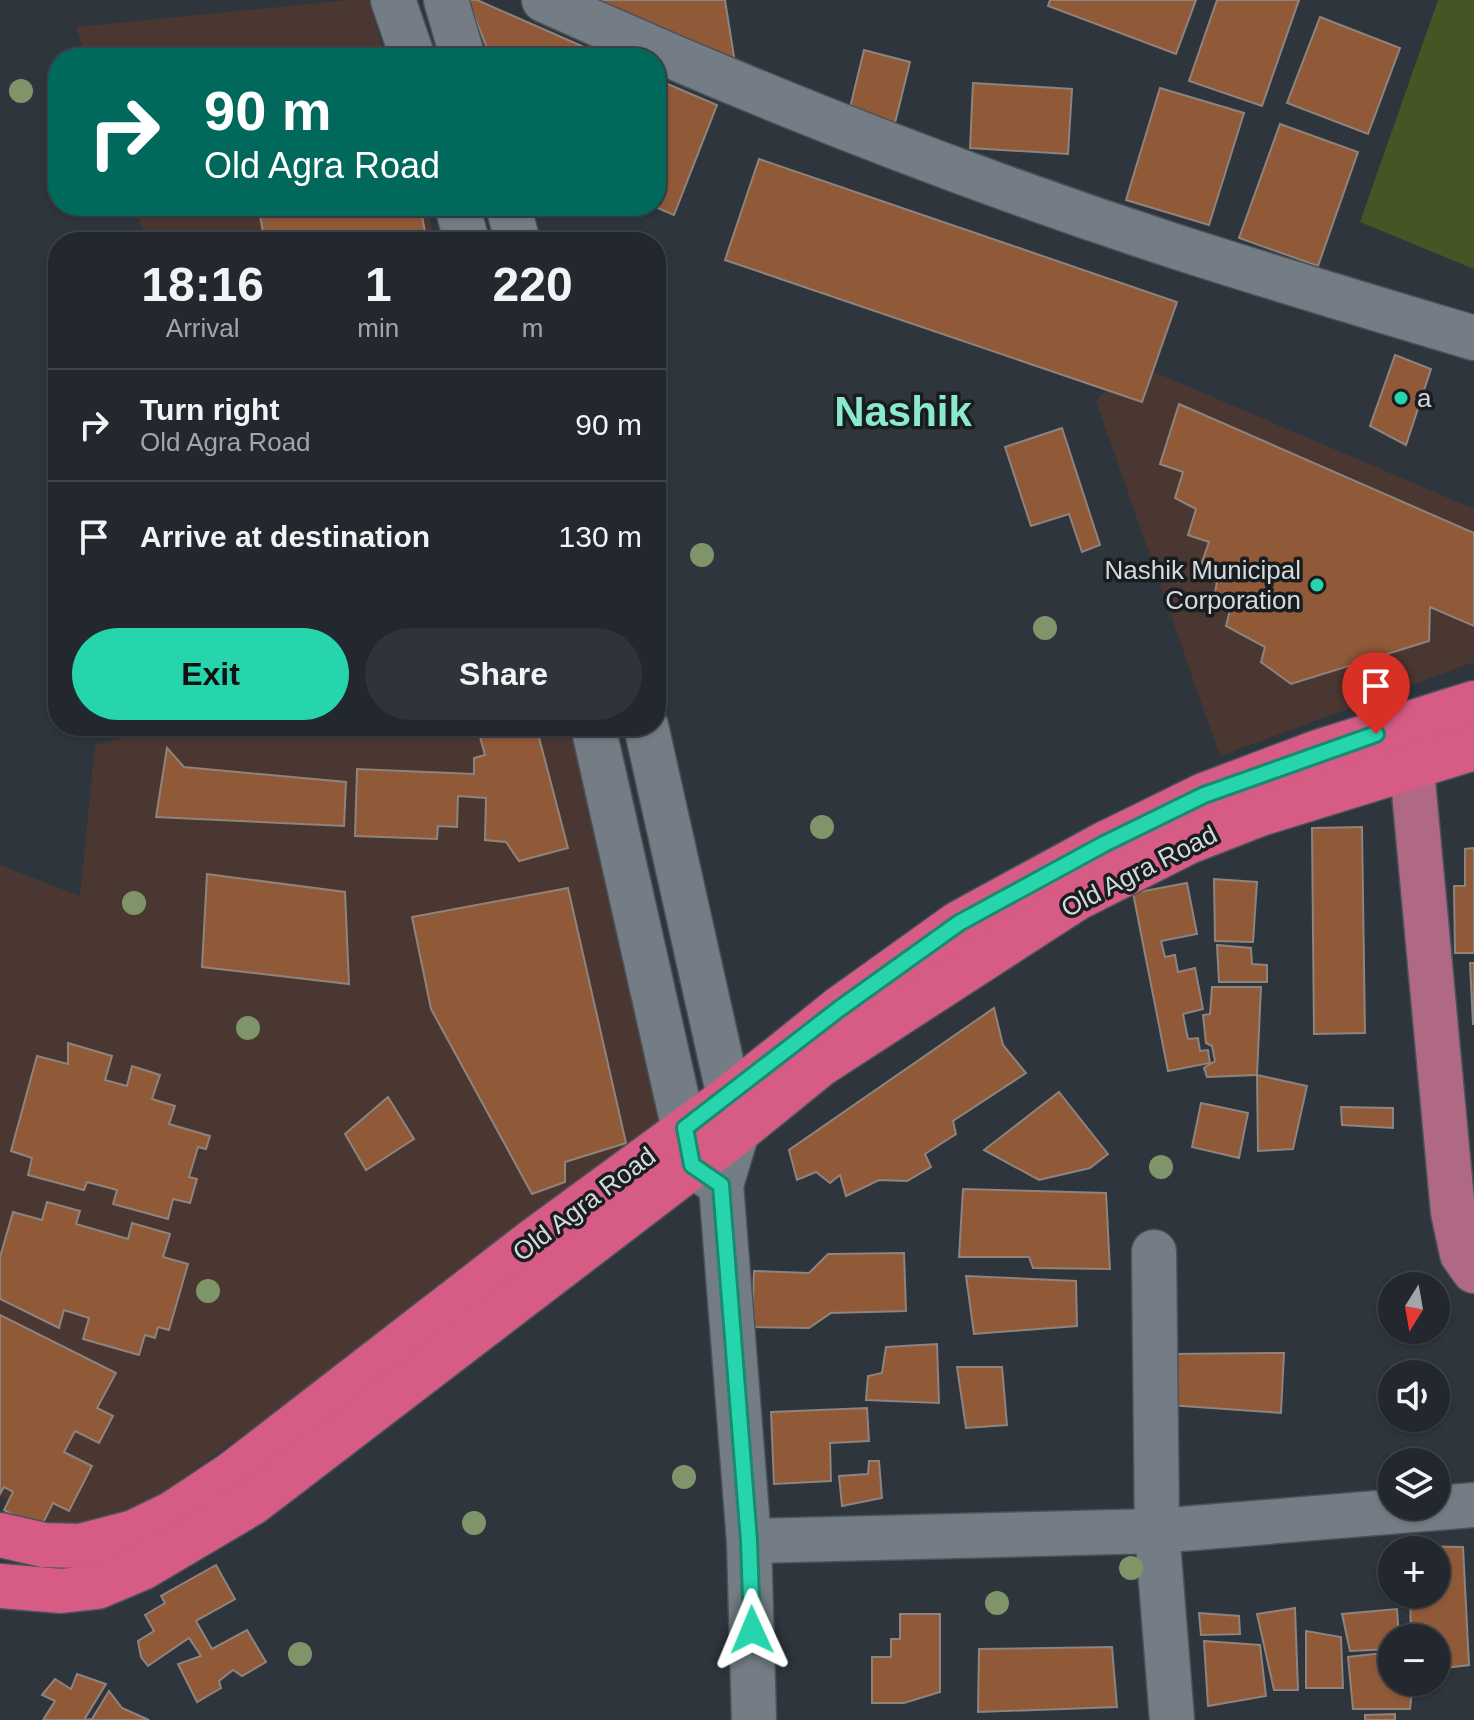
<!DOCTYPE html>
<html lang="en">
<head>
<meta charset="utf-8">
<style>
	body { margin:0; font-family:Helvetica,sans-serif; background:#2e343a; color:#f1f3f6; height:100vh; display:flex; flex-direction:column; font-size:30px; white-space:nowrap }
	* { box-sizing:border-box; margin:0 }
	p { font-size:26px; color:#a2a6aa }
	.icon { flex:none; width:44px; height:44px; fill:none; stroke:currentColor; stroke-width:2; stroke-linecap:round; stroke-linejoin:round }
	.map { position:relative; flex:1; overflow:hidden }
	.drawer { position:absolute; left:48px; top:232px; width:618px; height:504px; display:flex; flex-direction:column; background:#22282e; border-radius:32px; box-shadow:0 2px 6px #0004,0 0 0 2px #3f444a }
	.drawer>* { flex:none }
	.guide { position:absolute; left:48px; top:48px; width:618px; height:168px; border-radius:32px; box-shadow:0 2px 6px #0004,0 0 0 2px #3f444a; background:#00695c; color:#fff; overflow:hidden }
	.needle { width:52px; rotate:191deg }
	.fabs { position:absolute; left:1378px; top:1272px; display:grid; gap:16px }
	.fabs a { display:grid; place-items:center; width:72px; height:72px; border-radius:50%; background:#22282e; box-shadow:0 2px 6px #0004,0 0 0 2px #3f444a; font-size:40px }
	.pin { position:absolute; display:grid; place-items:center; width:68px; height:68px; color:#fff; margin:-82px -34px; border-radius:50% 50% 50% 0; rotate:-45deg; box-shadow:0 0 8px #0007 }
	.pin .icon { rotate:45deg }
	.me { position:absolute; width:88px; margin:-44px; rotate:359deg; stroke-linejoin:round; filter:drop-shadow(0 0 6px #0008) }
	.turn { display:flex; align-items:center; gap:28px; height:168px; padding:0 24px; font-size:36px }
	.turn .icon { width:104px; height:104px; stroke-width:2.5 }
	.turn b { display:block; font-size:56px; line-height:68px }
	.eta { display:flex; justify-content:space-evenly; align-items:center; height:136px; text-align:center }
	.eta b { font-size:48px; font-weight:700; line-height:56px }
	.button { display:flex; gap:16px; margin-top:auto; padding:16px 24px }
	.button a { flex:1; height:92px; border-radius:48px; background:#27d5ad; color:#111; font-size:32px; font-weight:700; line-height:92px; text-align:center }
	.button a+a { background:#2e343a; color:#f1f3f6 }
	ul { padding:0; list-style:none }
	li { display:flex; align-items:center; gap:24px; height:112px; padding:0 24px; border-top:2px solid #3f444a }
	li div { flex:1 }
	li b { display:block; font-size:30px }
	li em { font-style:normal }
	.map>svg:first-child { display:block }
	.commercial { fill:#4b3732 }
	.green { fill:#455624 }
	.building { fill:#905a39; stroke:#8e837d; stroke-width:2 }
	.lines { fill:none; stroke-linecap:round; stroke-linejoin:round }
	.minor-casing { stroke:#4b5258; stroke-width:47 }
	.major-casing { stroke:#4b5258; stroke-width:47 }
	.highway-casing { stroke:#4b5258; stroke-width:47 }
	.minor { stroke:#747d85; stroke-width:44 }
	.major { stroke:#af6985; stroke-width:44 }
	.highway { stroke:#d75c85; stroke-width:44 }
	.tree { fill:#809469 }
	.route-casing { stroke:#198a70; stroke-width:20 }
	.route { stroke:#27d5ad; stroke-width:14 }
	.poi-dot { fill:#27d5ad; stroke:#191d20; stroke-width:3 }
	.labels { text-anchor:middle; stroke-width:7; stroke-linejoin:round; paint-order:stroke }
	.poi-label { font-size:26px; fill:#d4d9de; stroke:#191d20; text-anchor:start }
	.street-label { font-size:26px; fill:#d4d9de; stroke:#191d20 }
	.town-label { font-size:42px; font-weight:bold; fill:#8beacd; stroke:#191d20 }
</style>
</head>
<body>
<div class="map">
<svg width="1474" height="1720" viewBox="0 0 1474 1720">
	<rect width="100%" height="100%" fill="#2e353d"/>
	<g class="commercial">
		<path d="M349,0h20l16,58h-299l-10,-31z"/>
		<path d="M135,206h291l10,36h-289z"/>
		<path d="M1133,363l341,146v153l-254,94 -124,-355z"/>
		<path d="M170,726h400l99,405 -525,375 -83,21 -61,-31v-631l80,31 15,-151z"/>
	</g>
	<path class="green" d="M1438,0h36v269l-114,-47z"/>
	<g class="building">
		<path d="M468,0h9l132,58h-118z"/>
		<path d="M597,0h128l10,63z"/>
		<path d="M1050,0h146l-20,54 -128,-48z"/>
		<path d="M1217,0h82l-37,106 -73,-25z"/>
		<path d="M1320,17l80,31 -32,86 -81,-31z"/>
		<path d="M864,50l46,12 -16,65 -46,-11z"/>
		<path d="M656,79l61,26 -43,110 -21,-9h3z"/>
		<path d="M973,83l99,6 -4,65 -98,-6z"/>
		<path d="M1160,88l84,25 -35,112 -83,-25z"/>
		<path d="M1280,124l78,28 -40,114 -79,-28z"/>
		<path d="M759,159l418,143 -35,100 -417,-142z"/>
		<path d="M258,206h162l7,36h-162z"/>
		<path d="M1395,355l36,14 -25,76 -36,-19z"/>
		<path d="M1179,404l295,129v93l-44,-19 -1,34 -138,43 -30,-22 4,-15 -39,-21 5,-20 -17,-7 4,-24 -18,-7 9,-26 -21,-7 8,-26 -21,-11 8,-26 -23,-8z"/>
		<path d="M1062,428l38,117 -18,7 -13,-38 -38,12 -26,-79z"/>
		<path d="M477,726h59l32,122 -49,13 -13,-19 -21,-2 1,-42 -28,-2 -1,31 -19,-1 -1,13 -82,-3 2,-67 117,5v-16l11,-3z"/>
		<path d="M167,748l17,19 162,15 -2,44 -188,-9z"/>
		<path d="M1362,827l3,206 -51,1 -2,-206z"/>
		<path d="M1474,848v105h-19l-1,-67h11v-37z"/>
		<path d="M207,874l138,18 4,92 -147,-17z"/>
		<path d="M1214,879l43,3 -4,60 -38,-1z"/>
		<path d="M1187,883l10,51 -36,7 4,16 10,-2 3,17 17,-4 8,41 -20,5 5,25 10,-1 2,13 8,-1 2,13 -42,8 -35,-178z"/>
		<path d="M568,888l58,255 -61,19v20l-33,12 -101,-185 -19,-92z"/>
		<path d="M1217,945l34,3 1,16 15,1v17h-48z"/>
		<path d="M1470,963h4v61h-1z"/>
		<path d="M1212,987h49l-4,88 -50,2 -3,-9 11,-7 -3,-15 -6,-3 -3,-28 7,-1z"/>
		<path d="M994,1008l9,37 23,28 -73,48 3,13 -31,20 6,13 -24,14 -28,-1 -33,16 -6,-21 -10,8 -14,-11 -19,8 -8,-30z"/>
		<path d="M68,1043l44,13 -7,24 22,6 5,-20 28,9 -8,24 23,7 -6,18 41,12 -4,13 -8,-2 -9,30 8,2 -7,24 -17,-4 -5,20 -55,-15 4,-14 -30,-8 -3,8 -56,-15 4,-17 -21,-7 26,-95 31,8z"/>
		<path d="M1257,1075l50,11 -14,63 -35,2z"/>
		<path d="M1059,1092l49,62 -18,14 -51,12 -55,-30z"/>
		<path d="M388,1097l26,42 -48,31 -21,-36z"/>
		<path d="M1201,1103l47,10 -9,45 -47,-11z"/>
		<path d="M1341,1107l52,1v20l-51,-3z"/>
		<path d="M963,1189l143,4 4,76 -77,-1 -4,-11h-70z"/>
		<path d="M47,1202l33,9 -4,13 52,15 4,-16 38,11 -7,23 25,7 -19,66 -11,-3 -3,11 -10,-3 -6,20 -56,-16 6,-21 -25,-8 -5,18 -59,-29v-42l13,-45 29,8z"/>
		<path d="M904,1253l2,58 -75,2 -22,15 -57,-1 2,-56 55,2 19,-19z"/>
		<path d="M966,1276l110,5 1,45 -103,8z"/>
		<path d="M0,1315l116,58 -19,35 16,8 -14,27 -24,-12 -11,21 28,14 -23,45 -16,-8 -13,26 -36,-19 9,-18 -9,-5 -4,7z"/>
		<path d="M937,1344l2,59 -73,-3 2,-24 14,-3 4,-26z"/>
		<path d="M1284,1353l-3,60 -113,-8 -1,-51z"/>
		<path d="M957,1367h45l5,58 -41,3z"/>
		<path d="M867,1408l2,33 -39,2 1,38 -57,3 -3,-72z"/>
		<path d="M869,1461h10l3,37 -40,8 -3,-30 29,-2z"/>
		<path d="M1409,1546l54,1 6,118 -33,4v-31h-25l-1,-44h26v-44h-27z"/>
		<path d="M216,1565l19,34 -39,22 16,28 35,-19 19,32 -24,14 -9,-6 -14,11 2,7 -24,14 -19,-38 23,-8 -12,-18 -41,28 -7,-9 -3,-16 16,-10 -9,-16 20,-12 -4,-7z"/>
		<path d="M1295,1608l3,82h-24l-17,-76z"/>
		<path d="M1397,1609l2,29h-7v11l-42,2 -8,-37z"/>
		<path d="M1199,1613l40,3 1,18 -39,1z"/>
		<path d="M900,1614h40v78l-36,11h-32v-46h19v-18h9z"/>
		<path d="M1306,1631l35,6 2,51h-37z"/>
		<path d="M1204,1641l56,4 6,51 -58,10z"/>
		<path d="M1112,1647l5,60 -139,5 1,-63z"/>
		<path d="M1392,1652v30h21l-3,27h-57l-5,-52z"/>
		<path d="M77,1674l29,10 -22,36 8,-1 17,-28 13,17 27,12h-106l12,-19 -13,-6 13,-16 16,10z"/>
		<path d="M1395,1714v6h-30v-5z"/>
	</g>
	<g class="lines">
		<defs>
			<g id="minor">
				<path d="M393,0l20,58"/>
				<path d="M446,0l17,58"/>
				<path d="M544,0c205,93 416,176 630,246 99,32 200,62 300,92"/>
				<path d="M457,206l10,36"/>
				<path d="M508,206l10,36"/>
				<path d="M593,726l99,439 29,20 16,-53 -91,-406"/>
				<path d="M721,1185l28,356 5,179"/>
				<path d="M1154,1252l3,279 15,189"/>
				<path d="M749,1541l408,-10 317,-26"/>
			</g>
			<path id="major" d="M1405,731l7,39 41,442 9,42 12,17"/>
			<g id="highway">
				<path d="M0,1535l44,10 36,1 54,-14 39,-19 60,-40 300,-232 194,-142 112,-90 120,-86 145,-79 100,-49 114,-43 156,-49"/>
				<path d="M0,1586l61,5 36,-4 45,-19 110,-65 485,-371 84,-68 256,-166 111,-56 72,-28 214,-66"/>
			</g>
		</defs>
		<use href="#minor" class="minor-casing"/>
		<use href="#major" class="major-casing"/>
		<use href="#highway" class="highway-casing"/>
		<use href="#minor" class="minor"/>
		<use href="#major" class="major"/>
		<use href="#highway" class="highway"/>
	</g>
	<g class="tree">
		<circle cx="21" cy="91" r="12"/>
		<circle cx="702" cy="555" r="12"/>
		<circle cx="1045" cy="628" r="12"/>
		<circle cx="822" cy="827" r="12"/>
		<circle cx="134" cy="903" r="12"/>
		<circle cx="248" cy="1028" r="12"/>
		<circle cx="1161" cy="1167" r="12"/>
		<circle cx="208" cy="1291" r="12"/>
		<circle cx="684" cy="1477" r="12"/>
		<circle cx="474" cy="1523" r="12"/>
		<circle cx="1131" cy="1568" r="12"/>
		<circle cx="997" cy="1603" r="12"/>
		<circle cx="300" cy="1654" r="12"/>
	</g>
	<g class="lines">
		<defs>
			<path id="route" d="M752,1630l-3,-89 -28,-356 -29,-20 -7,-37 154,-119 120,-86 145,-79 100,-49 172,-61"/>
		</defs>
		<use href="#route" class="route-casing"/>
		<use href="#route" class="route"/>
	</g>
	<g class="poi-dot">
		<circle cx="1401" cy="398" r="8"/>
		<circle cx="1317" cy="585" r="8"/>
	</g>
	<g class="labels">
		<g class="poi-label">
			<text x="1417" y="407">a</text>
			<text x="1301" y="579" text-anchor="end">Nashik Municipal<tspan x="1301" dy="30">Corporation</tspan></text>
		</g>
		<g class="street-label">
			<text transform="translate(1139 871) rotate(-27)" y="9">Old Agra Road</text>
			<text transform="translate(584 1204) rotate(-37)" y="9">Old Agra Road</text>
		</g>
		<g class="town-label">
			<text x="903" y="426">Nashik</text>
		</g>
	</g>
</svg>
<div class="fabs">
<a><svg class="needle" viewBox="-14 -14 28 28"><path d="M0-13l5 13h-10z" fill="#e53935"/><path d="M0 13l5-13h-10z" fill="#a2a6aa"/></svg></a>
<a><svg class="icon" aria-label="sound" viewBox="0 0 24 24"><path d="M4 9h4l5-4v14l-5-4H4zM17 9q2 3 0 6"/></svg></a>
<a><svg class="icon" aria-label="layers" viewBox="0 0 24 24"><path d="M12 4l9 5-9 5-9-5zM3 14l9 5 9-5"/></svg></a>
<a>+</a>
<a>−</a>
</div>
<div class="pin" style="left:1376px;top:734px;background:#d93025"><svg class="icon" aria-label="arrive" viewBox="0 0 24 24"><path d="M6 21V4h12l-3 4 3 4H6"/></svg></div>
<svg class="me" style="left:752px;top:1630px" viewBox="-20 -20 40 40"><path d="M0-17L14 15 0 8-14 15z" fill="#27d5ad" stroke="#fff" stroke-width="4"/></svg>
<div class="guide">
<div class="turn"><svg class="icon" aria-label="right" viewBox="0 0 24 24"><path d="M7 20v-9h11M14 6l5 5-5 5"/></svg><div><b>90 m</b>Old Agra Road</div></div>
</div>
<section class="drawer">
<div class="eta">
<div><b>18:16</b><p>Arrival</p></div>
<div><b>1</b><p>min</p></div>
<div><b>220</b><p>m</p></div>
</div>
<ul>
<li><svg class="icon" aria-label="right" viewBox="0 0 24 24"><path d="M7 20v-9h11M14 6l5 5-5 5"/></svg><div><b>Turn right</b><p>Old Agra Road</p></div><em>90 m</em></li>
<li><svg class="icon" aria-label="arrive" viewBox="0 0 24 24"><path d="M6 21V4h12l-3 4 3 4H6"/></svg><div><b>Arrive at destination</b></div><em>130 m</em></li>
</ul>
<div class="button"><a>Exit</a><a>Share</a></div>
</section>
</div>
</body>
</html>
